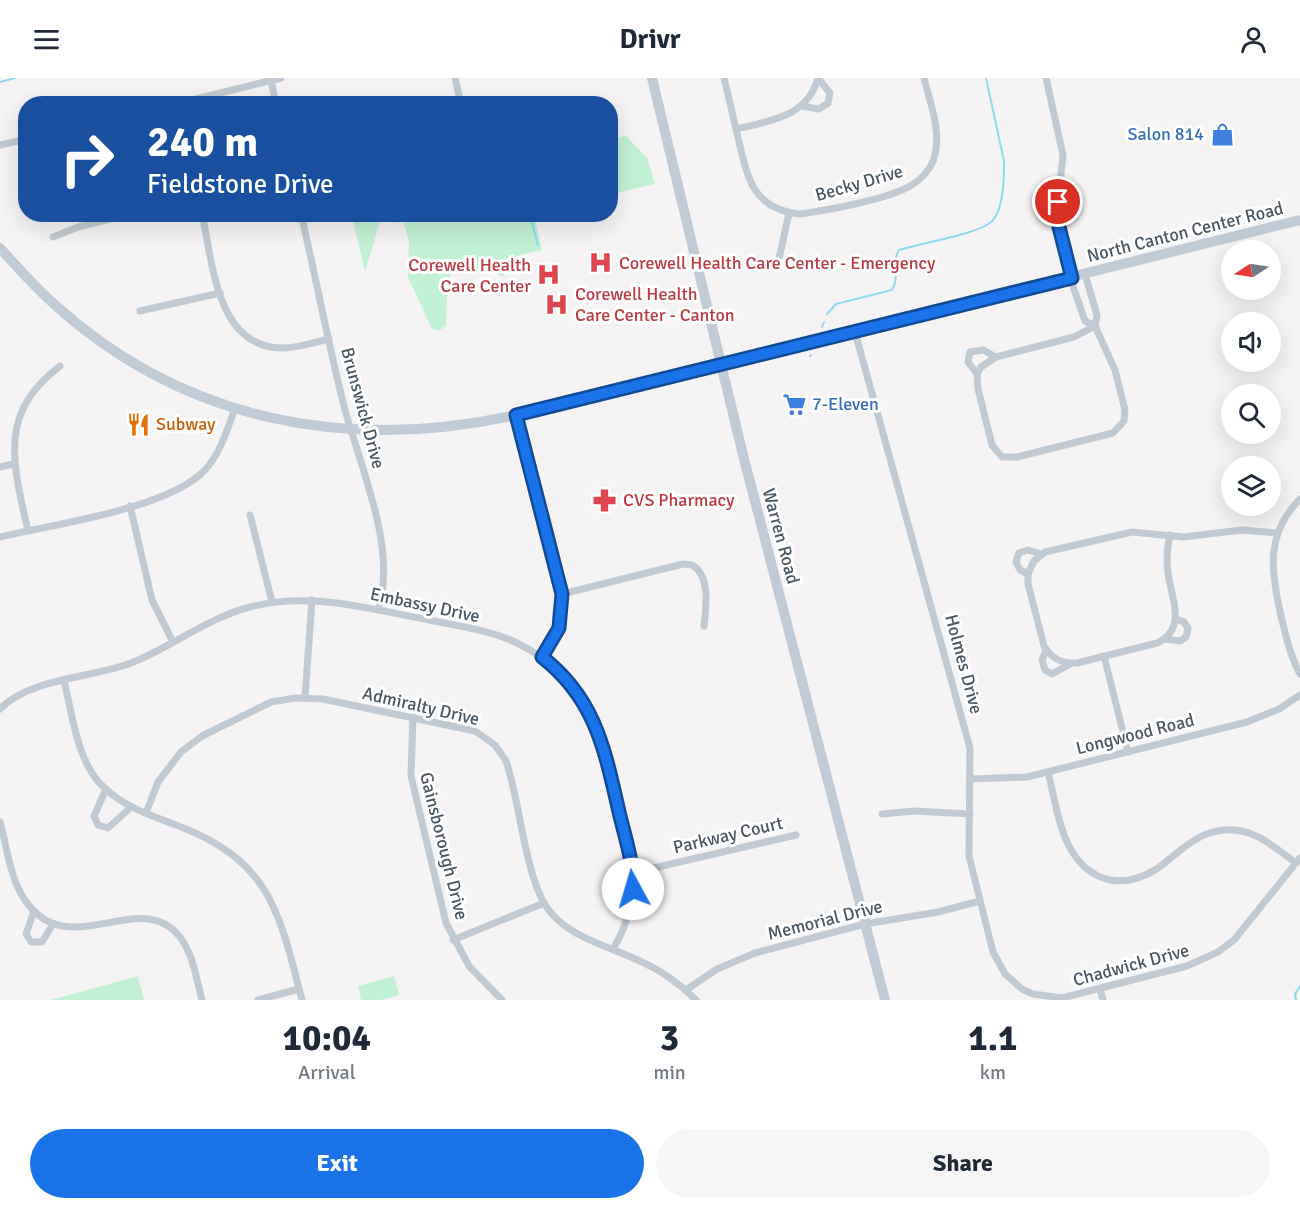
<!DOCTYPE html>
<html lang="en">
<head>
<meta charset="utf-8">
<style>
	body { margin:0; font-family:Signika,sans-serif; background:#f6f6f7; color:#1f2937; height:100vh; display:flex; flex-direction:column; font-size:22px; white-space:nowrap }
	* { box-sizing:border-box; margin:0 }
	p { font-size:20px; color:#747a83 }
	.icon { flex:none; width:33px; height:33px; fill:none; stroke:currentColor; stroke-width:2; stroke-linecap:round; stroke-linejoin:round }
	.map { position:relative; height:922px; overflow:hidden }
	.details { display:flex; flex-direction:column; background:#fff; flex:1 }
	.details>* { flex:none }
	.guide { position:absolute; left:18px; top:18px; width:600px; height:126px; border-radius:24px; box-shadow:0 6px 24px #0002; background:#1a4fa0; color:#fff; overflow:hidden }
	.needle { width:39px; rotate:258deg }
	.buttons { position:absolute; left:1221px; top:162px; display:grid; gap:12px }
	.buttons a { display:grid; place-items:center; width:60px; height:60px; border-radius:50%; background:#fff; box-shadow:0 6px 24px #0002; font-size:30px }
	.pin { position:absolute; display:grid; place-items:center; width:51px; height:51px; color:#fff; margin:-26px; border:3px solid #fff; border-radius:50%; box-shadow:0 2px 6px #0007 }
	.me { position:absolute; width:66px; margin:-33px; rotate:354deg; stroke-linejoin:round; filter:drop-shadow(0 0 4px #0008) }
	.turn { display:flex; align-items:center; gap:21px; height:126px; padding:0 30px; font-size:27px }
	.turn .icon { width:78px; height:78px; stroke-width:2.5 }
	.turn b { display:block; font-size:42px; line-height:51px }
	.eta { display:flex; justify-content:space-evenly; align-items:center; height:102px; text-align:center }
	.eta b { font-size:36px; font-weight:700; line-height:42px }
	.button { display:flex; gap:12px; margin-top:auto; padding:12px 30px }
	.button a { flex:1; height:69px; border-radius:36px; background:#1a73e8; color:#fff; font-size:24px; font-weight:700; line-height:69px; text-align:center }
	.button a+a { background:#f6f6f7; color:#1f2937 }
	header { display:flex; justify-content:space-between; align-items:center; height:78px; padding:0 30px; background:#fff; font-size:27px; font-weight:700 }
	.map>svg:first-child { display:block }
	.green { fill:#c3f1d5 }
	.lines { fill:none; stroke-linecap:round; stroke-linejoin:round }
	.stream { stroke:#90daee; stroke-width:2 }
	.street { stroke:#c1cad2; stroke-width:7 }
	.secondary { stroke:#c1cbd6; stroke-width:10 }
	.route-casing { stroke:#114b97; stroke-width:15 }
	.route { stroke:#1a73e8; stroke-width:10 }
	.labels { text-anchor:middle; stroke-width:6; stroke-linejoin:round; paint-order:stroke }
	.shop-label { font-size:18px; fill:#366cbe; stroke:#fff; text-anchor:end }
	.street-label { font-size:18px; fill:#4a5661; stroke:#fff }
	.health-label { font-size:18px; fill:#be3a42; stroke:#fff; text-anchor:start }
	.food-label { font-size:18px; fill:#c56008; stroke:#fff; text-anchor:start }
</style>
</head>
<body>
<header><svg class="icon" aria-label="menu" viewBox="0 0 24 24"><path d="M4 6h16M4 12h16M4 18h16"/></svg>Drivr<svg class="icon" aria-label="person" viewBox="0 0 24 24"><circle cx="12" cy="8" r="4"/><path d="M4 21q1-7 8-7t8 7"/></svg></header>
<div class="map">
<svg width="1300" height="922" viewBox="0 0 1300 922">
	<rect width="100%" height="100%" fill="#f5f3f3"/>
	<g class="green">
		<path d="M626,58l21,22 8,26 -44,10v-55z"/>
		<path d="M352,137h30l-17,57z"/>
		<path d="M385,137h149l8,35 -22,5 -17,21 -22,-6 -29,1 -5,20 -1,35 -8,5 -6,-2 -24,-52 1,-36 -6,-20 -9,2z"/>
		<path d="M138,898l6,24h-93z"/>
		<path d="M394,898l5,19 -18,5h-20l-3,-14z"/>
	</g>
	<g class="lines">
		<g class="stream">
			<path d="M0,4l15,-4"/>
			<path d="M530,136l8,32"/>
			<path d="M827,236l9,-10 56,-14c8,-12 -1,-28 7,-40 20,-7 83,-16 94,-30 11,-13 11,-43 11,-59l-18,-83"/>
			<path d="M822,249l2,-5"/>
			<path d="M810,278l1,-1"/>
			<path d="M1296,922l-1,-6 5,-8"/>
		</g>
		<g class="street">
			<path d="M455,0l6,26"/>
			<path d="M724,0c5,20 9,39 14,59 9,39 14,72 61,77 25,-3 90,-15 111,-28 11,-6 22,-18 25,-31 6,-25 -5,-53 -11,-77"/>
			<path d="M1046,0l17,77 -6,58 15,65"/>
			<path d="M271,2l5,24"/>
			<path d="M176,26l105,-26"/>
			<path d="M801,28l18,3 9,-6 2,-10 -12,-15"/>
			<path d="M736,51c33,-8 72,-12 82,-51"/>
			<path d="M0,67l26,-6"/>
			<path d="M202,136c11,49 14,135 82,134 15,0 30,-6 45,-9"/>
			<path d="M301,136c15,64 27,129 43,192 16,61 54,143 34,204"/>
			<path d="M53,159l25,-10 52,-13"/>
			<path d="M777,190l12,-55"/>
			<path d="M1085,196l12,41 -2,11 20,44 10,40 -1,11 -11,12 -96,24h-15l-10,-12 -14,-56 -1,-15 4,-7 15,-10 78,-20 21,-11"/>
			<path d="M1070,200l15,43 10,5"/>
			<path d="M140,233l80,-18"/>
			<path d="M855,254l115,416 -1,108 24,96 12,22 17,15 11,5 29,4 125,-32 31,-14 16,-12 66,-82"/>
			<path d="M977,296l-9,-12 2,-10 13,-2 13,7"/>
			<path d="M516,337l46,179 -3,34 -17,29"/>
			<path d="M0,389l13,-3"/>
			<path d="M1300,421c-35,35 -29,73 -19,117 5,20 9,40 19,58"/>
			<path d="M130,428l22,94 21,42"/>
			<path d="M250,437l22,87"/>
			<path d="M28,453c-17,-74 -28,-119 32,-165"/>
			<path d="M1170,457c-3,13 -4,25 -2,38 3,25 20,55 -11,70l-80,20c-15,1 -25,-4 -33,-17l-16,-62v-10l6,-13 11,-9 87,-20 51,5 59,-7 35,3"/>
			<path d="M0,459c54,-13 168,-28 205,-67 16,-18 22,-40 30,-62"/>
			<path d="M1028,496l-8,-4 -4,-8 3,-9 9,-3 13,4"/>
			<path d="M562,516l121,-30 9,1c19,11 14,43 12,61"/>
			<path d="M1165,561l15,2 6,-4 2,-9 -4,-6 -8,-3"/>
			<path d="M1046,572l-4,10 3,10 7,4 20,-11"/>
			<path d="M1104,578l24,96"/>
			<path d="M64,603c8,31 12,73 33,99 21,25 50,34 79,45 94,35 103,86 126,175"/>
			<path d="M305,619l7,-97"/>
			<path d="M0,631c30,-31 92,-31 131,-46 41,-16 76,-45 119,-56 60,-16 120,2 179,13 29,6 61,10 88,23 19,9 36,22 51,37 31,35 39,81 49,125 13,54 27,93 -4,144"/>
			<path d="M413,639l-2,59 35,147 23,43 33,34"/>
			<path d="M1048,694c10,39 14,97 62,108 17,3 33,-2 48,-12 21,-15 38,-36 66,-38 29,-3 50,17 72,33"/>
			<path d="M971,701l56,-2 220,-55 32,-13 21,-14"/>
			<path d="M106,711l-12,27 4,9 10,3 23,-21"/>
			<path d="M146,735l12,-31 23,-30 21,-16 69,-34 25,-4 27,1 152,32 20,14 11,16c14,41 18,106 38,142 20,35 67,43 100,60 20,9 37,22 52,37"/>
			<path d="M882,736l32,-3 56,3"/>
			<path d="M0,744c7,25 10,57 25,78 44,67 121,-20 159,43 10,17 13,38 18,57"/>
			<path d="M632,795l164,-38"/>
			<path d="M34,833l-8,23 5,8h11l11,-18"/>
			<path d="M453,862l91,-37"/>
			<path d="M1100,911l3,11"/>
			<path d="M686,912l31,-21 38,-16 110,-29 73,-12 42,-11"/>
			<path d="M258,922l41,-11"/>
		</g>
		<g class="secondary">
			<path d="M652,0l91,377 142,545"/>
			<path d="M0,170c17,19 34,38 54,56 130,118 294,148 462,111l784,-195"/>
		</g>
	</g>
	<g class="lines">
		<defs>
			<path id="route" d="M633,811c1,-24 -7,-49 -13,-73 -15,-64 -23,-116 -78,-159l17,-29 3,-34 -46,-179 556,-137 -13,-51 -1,-25"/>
		</defs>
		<use href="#route" class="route-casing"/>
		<use href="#route" class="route"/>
	</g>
	<defs>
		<symbol id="shop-bare" viewBox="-9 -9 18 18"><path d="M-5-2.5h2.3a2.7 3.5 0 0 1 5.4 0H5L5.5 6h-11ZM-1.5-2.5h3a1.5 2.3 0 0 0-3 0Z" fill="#3f7fe0" stroke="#fff" stroke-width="2.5" paint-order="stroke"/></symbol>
		<symbol id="hospital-bare" viewBox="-9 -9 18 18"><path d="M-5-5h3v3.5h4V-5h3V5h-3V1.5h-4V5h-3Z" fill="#e0444e" stroke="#fff" stroke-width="2.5" paint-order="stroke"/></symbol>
		<symbol id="supermarket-bare" viewBox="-9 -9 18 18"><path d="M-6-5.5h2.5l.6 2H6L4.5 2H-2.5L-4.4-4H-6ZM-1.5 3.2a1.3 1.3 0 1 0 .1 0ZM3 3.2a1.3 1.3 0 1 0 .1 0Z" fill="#3f7fe0" stroke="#fff" stroke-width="2.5" paint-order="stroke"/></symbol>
		<symbol id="restaurant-bare" viewBox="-9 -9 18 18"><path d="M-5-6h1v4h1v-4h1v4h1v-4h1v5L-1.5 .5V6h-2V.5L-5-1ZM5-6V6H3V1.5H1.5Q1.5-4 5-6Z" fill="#e8710a" stroke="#fff" stroke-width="2.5" paint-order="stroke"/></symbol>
		<symbol id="pharmacy-bare" viewBox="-9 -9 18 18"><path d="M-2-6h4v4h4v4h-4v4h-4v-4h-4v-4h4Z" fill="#e0444e" stroke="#fff" stroke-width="2.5" paint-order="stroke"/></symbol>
	</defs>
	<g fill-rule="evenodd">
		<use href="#shop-bare" x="1206" y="40" width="33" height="33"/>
		<use href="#hospital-bare" x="584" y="168" width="33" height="33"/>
		<use href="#hospital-bare" x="532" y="180" width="33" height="33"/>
		<use href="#hospital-bare" x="540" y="210" width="33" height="33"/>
		<use href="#supermarket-bare" x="778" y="310" width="33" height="33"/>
		<use href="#restaurant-bare" x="122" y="330" width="33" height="33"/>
		<use href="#pharmacy-bare" x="588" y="406" width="33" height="33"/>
	</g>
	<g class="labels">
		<g class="shop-label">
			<text x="1204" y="62">Salon 814</text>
			<text x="812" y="332" text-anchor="start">7-Eleven</text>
		</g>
		<g class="street-label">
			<text transform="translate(859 105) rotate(-16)" y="6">Becky Drive</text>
			<text transform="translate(1185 154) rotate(-14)" y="6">North Canton Center Road</text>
			<text transform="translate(363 330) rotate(75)" y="6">Brunswick Drive</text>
			<text transform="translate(781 458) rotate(75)" y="6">Warren Road</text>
			<text transform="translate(425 527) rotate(12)" y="6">Embassy Drive</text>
			<text transform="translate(964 586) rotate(75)" y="6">Holmes Drive</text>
			<text transform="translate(421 628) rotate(13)" y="6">Admiralty Drive</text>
			<text transform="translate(1135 656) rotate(-14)" y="6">Longwood Road</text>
			<text transform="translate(728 757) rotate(-13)" y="6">Parkway Court</text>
			<text transform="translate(444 768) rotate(76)" y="6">Gainsborough Drive</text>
			<text transform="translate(825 842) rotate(-14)" y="6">Memorial Drive</text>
			<text transform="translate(1131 887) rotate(-15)" y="6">Chadwick Drive</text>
		</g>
		<g class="health-label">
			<text x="619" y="191">Corewell Health Care Center - Emergency</text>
			<text x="531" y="193" text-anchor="end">Corewell Health<tspan x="531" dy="21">Care Center</tspan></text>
			<text x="575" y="222">Corewell Health<tspan x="575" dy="21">Care Center - Canton</tspan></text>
			<text x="623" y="428">CVS Pharmacy</text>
		</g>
		<g class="food-label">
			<text x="156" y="352">Subway</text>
		</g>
	</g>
</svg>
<div class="buttons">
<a><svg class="needle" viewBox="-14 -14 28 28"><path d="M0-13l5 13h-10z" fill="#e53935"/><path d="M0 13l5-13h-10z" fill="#747a83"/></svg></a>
<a><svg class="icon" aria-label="sound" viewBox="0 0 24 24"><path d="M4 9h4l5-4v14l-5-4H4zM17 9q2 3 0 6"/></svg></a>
<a><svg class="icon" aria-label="search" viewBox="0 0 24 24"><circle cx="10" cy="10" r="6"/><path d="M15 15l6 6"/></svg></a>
<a><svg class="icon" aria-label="layers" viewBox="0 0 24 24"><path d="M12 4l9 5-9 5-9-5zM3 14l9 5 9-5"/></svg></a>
</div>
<div class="pin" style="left:1058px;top:124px;background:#d93025"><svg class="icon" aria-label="arrive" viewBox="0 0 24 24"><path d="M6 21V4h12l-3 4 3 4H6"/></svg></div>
<svg class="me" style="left:633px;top:811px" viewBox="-20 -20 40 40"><circle r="19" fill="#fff"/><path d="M0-13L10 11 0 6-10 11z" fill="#1a73e8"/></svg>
<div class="guide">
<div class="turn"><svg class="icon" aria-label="right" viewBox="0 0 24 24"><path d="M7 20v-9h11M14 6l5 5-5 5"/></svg><div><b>240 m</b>Fieldstone Drive</div></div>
</div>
</div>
<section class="details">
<div class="eta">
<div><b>10:04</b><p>Arrival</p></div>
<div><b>3</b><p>min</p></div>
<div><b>1.1</b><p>km</p></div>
</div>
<div class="button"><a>Exit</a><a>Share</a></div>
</section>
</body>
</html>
